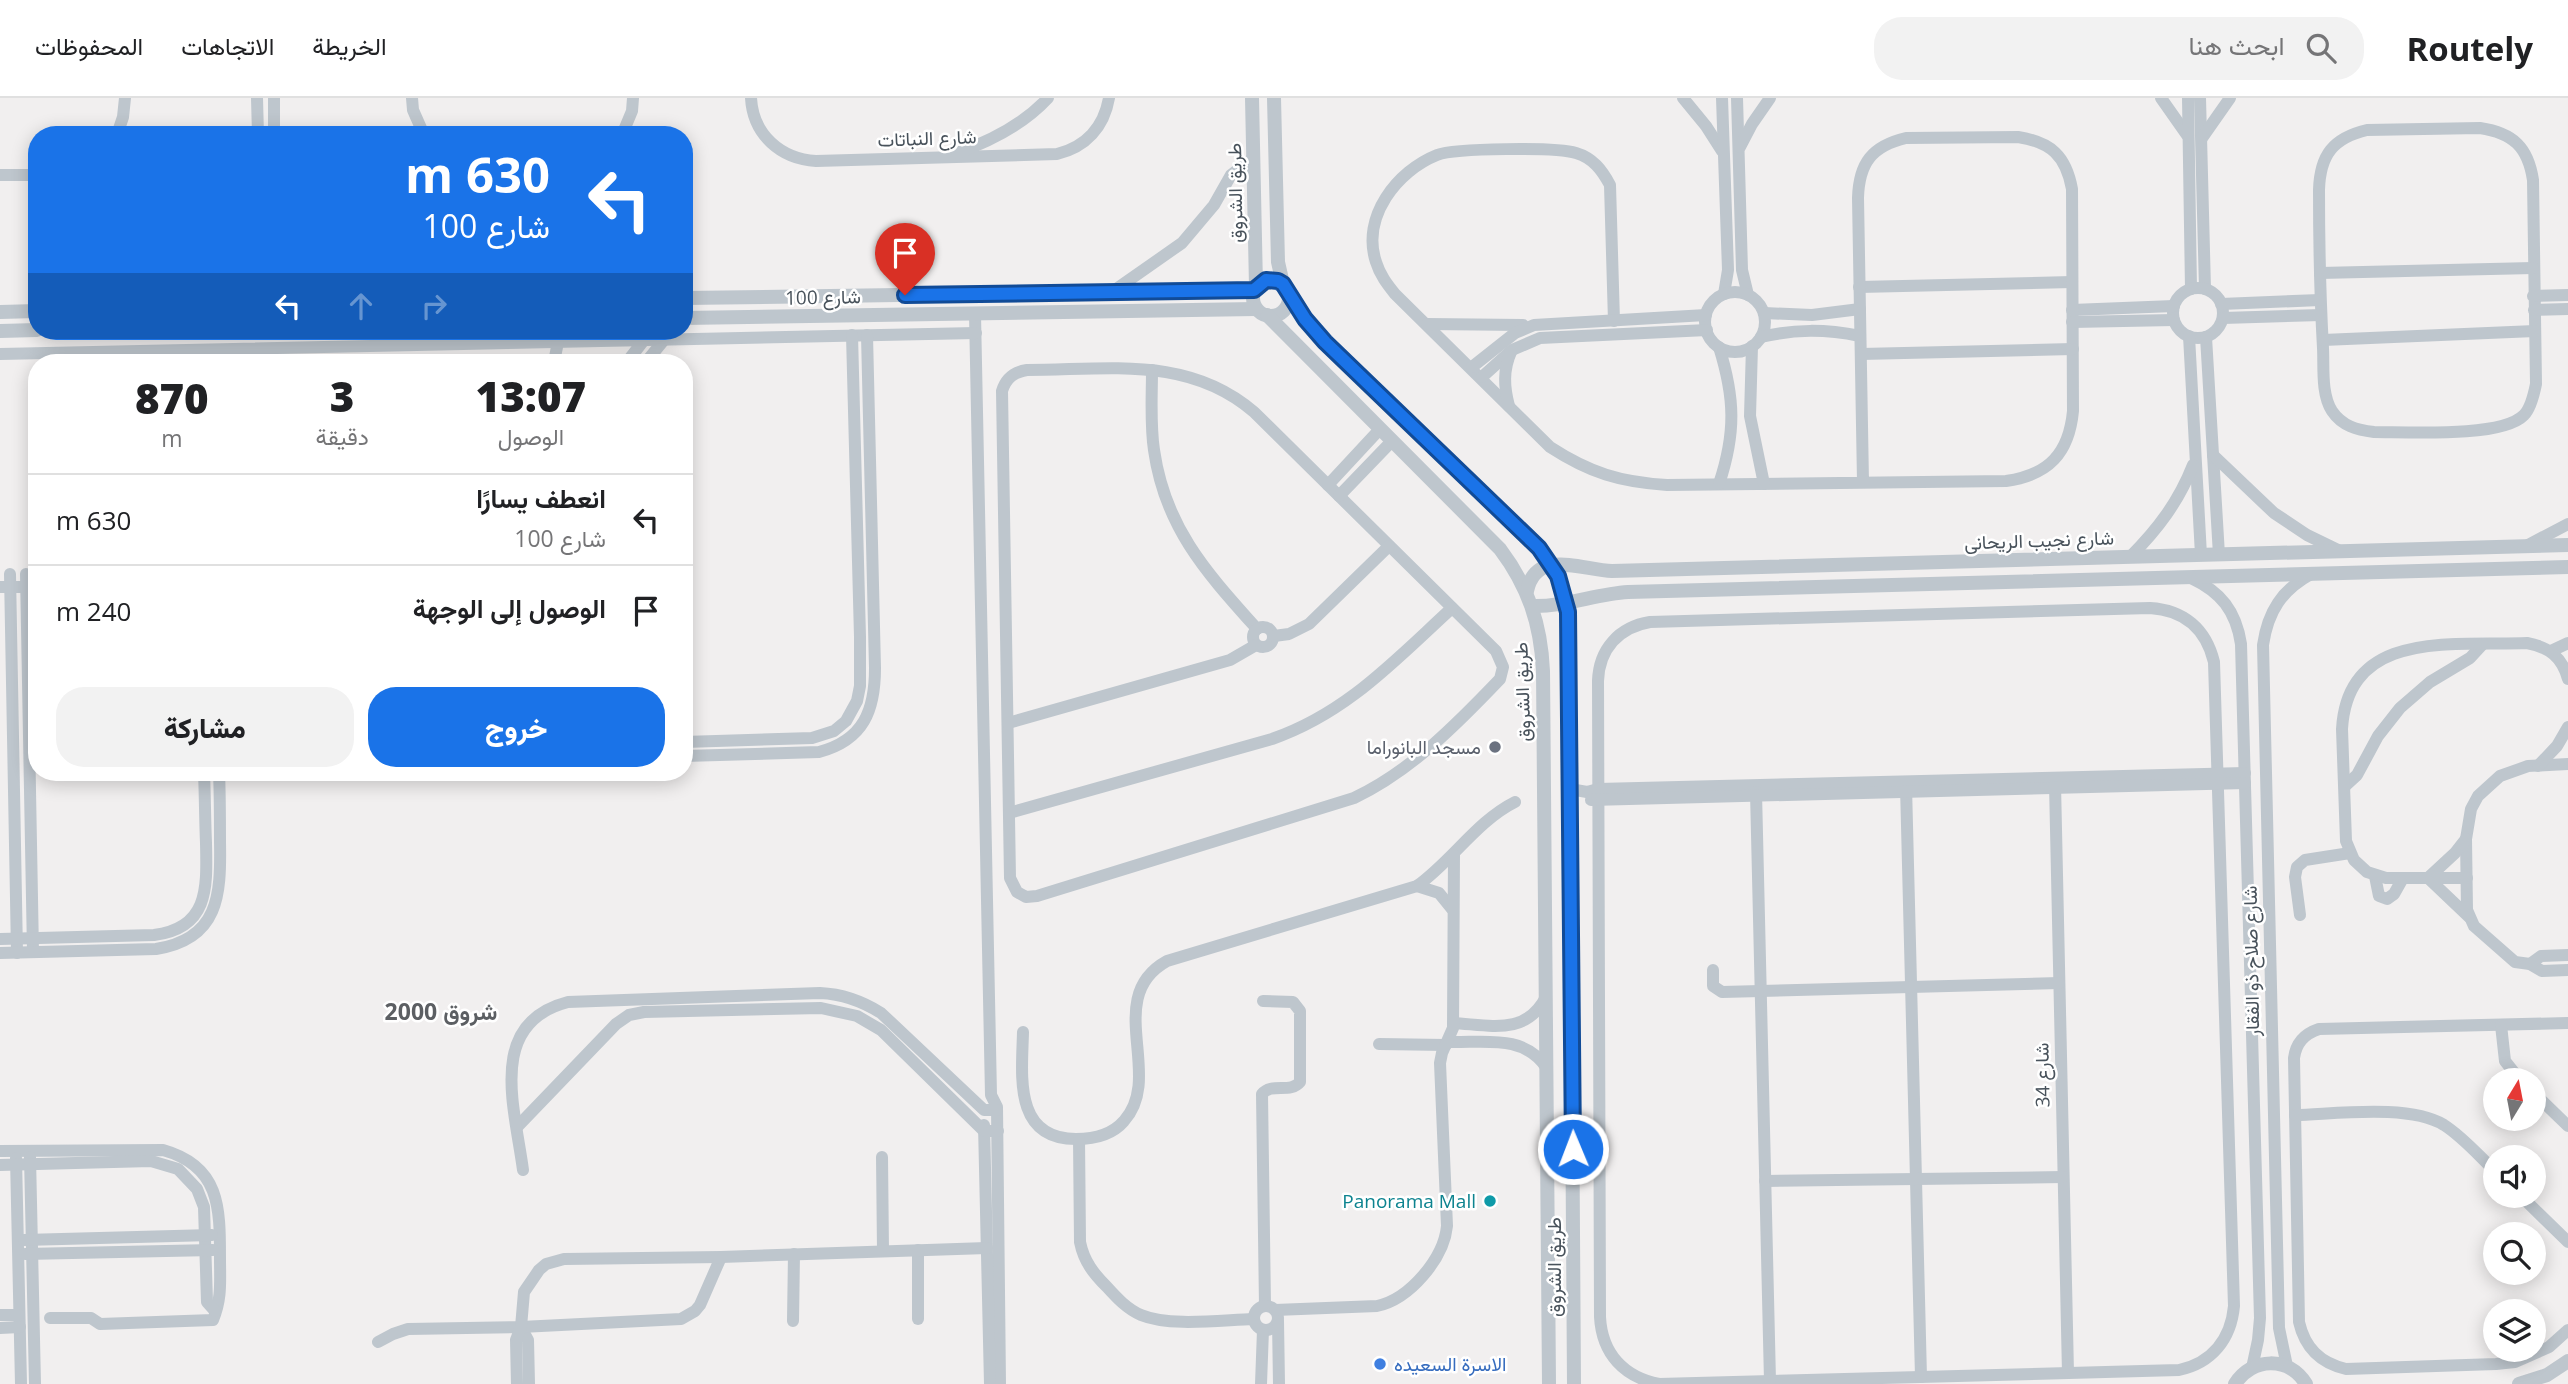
<!DOCTYPE html>
<html lang="ar">
<head>
<meta charset="utf-8">
<style>
	body { margin:0; font-family:"Open Sans",Vazirmatn,sans-serif; background:#f2f2f2; color:#202124; direction:rtl; height:100vh; display:flex; flex-direction:column; font-size:26px; white-space:nowrap }
	* { box-sizing:border-box; margin:0 }
	p { font-size:23px; color:#757577 }
	.icon { flex:none; width:38px; height:38px; fill:none; stroke:currentColor; stroke-width:2; stroke-linecap:round; stroke-linejoin:round }
	.map { position:relative; flex:1; overflow:hidden; direction:ltr }
	.drawer { position:absolute; left:28px; top:256px; width:665px; height:427px; display:flex; flex-direction:column; background:#fff; border-radius:28px; box-shadow:0 4px 18px #0003; direction:rtl }
	.drawer>* { flex:none }
	.hud { position:absolute; left:28px; top:28px; width:665px; height:214px; border-radius:28px; box-shadow:0 4px 18px #0003; direction:rtl; background:#1a73e8; color:#fff; overflow:hidden }
	.needle { width:46px; rotate:10deg }
	.controls { position:absolute; left:2483px; top:970px; display:grid; gap:14px }
	.controls a { display:grid; place-items:center; width:63px; height:63px; border-radius:50%; background:#fff; box-shadow:0 4px 18px #0003; font-size:35px }
	.pin { position:absolute; display:grid; place-items:center; width:60px; height:60px; color:#fff; margin:-72px -30px; border-radius:50% 50% 50% 0; rotate:-45deg; box-shadow:0 0 7px #0007 }
	.pin .icon { rotate:45deg }
	.me { position:absolute; width:77px; margin:-38px; rotate:359deg; stroke-linejoin:round; filter:drop-shadow(0 0 5px #0008) }
	.turn { display:flex; align-items:center; gap:24px; height:147px; padding:0 28px; font-size:32px }
	.turn .icon { width:91px; height:91px; stroke-width:2.5 }
	.turn b { display:block; font-size:49px; line-height:60px }
	.lanes { display:flex; align-items:center; height:66px; padding:0 28px; background:#0003; justify-content:center; gap:35px; direction:ltr }
	.lanes .off { opacity:.35 }
	.eta { display:flex; justify-content:space-evenly; align-items:center; height:119px; text-align:center }
	.eta b { font-size:42px; font-weight:800; line-height:49px }
	.action { display:flex; gap:14px; margin-top:auto; padding:14px 28px }
	.action a { flex:1; height:80px; border-radius:28px; background:#1a73e8; color:#fff; font-size:28px; font-weight:800; line-height:80px; text-align:center }
	.action a+a { background:#f2f2f2; color:#202124 }
	ul { padding:0; list-style:none }
	li { display:flex; align-items:center; gap:21px; height:91px; padding:0 28px; border-top:2px solid #e0e0e0 }
	li div { flex:1 }
	li b { display:block; font-size:26px }
	li em { font-style:normal }
	header { display:flex; align-items:center; gap:42px; box-sizing:border-box; height:98px; padding:0 35px; background:#fff; border-bottom:2px solid #e0e0e0 }
	header strong { font-size:33px }
	nav { display:flex; gap:38px; margin-inline-start:auto; font-size:24px }
	.search { width:490px; height:63px; background:#f2f2f2; display:flex; align-items:center; gap:18px; box-sizing:border-box; padding:0 24px; border-radius:28px; color:#757577; font-size:26px }
	.map>svg:first-child { display:block }
	.lines { fill:none; stroke-linecap:round; stroke-linejoin:round }
	.minor { stroke:#bec6cd; stroke-width:12 }
	.tertiary { stroke:#bec6cd; stroke-width:14 }
	.route-casing { stroke:#114b97; stroke-width:18 }
	.route { stroke:#1a73e8; stroke-width:12 }
	.worship-dot { fill:#6b7280; stroke:#fff; stroke-width:2.5 }
	.culture-dot { fill:#0f9aa8; stroke:#fff; stroke-width:2.5 }
	.shop-dot { fill:#3f7fe0; stroke:#fff; stroke-width:2.5 }
	.labels { text-anchor:middle; stroke-width:5; stroke-linejoin:round; paint-order:stroke }
	.street-label { font-size:19px; fill:#48525b; stroke:#fff }
	.worship-label { font-size:19px; fill:#5b616d; stroke:#fff; text-anchor:end }
	.culture-label { font-size:19px; fill:#0d838f; stroke:#fff; text-anchor:end }
	.shop-label { font-size:19px; fill:#366cbe; stroke:#fff; text-anchor:start }
	.quarter-label { font-size:23px; font-weight:bold; fill:#5c5f63; stroke:#fff }
</style>
</head>
<body>
<header>
<strong>Routely</strong>
<div class="search"><svg class="icon" aria-label="search" viewBox="0 0 24 24"><circle cx="10" cy="10" r="6"/><path d="M15 15l6 6"/></svg>ابحث هنا</div>
<nav><a>الخريطة</a><a>الاتجاهات</a><a>المحفوظات</a></nav>
</header>
<div class="map">
<svg width="2568" height="1286" viewBox="0 0 2568 1286">
	<rect width="100%" height="100%" fill="#f1efef"/>
	<g class="lines">
		<g class="minor">
			<path d="M257,0l1,37"/>
			<path d="M274,0v37"/>
			<path d="M412,0l1,12 11,25"/>
			<path d="M751,0c2,37 30,61 65,63l241,-7c29,-7 47,-27 52,-56"/>
			<path d="M1683,0l23,28 16,25"/>
			<path d="M1722,0l6,172 -4,24"/>
			<path d="M1737,0l5,172 6,25"/>
			<path d="M2161,0l26,37"/>
			<path d="M2188,0l3,191"/>
			<path d="M2200,0l5,191"/>
			<path d="M2480,30c33,5 48,19 53,52l3,204c-2,10 -5,24 -12,31 -22,23 -117,17 -150,17 -17,-2 -32,-6 -42,-21 -11,-17 -8,-44 -9,-63 -3,-53 -4,-105 -4,-158 1,-35 14,-52 48,-60z"/>
			<path d="M117,37l6,-18 2,-19"/>
			<path d="M622,37l10,-24 1,-13"/>
			<path d="M2202,40l28,-40"/>
			<path d="M1740,49l12,-23 18,-26"/>
			<path d="M957,55c34,-12 67,-29 91,-55"/>
			<path d="M0,77h37"/>
			<path d="M2320,175l213,-5"/>
			<path d="M1859,189l213,-5"/>
			<circle cx="2198" cy="215" r="25"/>
			<path d="M1112,194l70,-49 32,-38 17,-30 22,-17"/>
			<circle cx="1735" cy="224" r="30"/>
			<path d="M2533,198l35,-1"/>
			<path d="M2221,206l99,-4"/>
			<path d="M2072,212l102,-4"/>
			<path d="M2534,212l34,-1"/>
			<path d="M1764,215l48,2 48,-6"/>
			<path d="M975,216l16,781 6,12 3,277"/>
			<path d="M2223,220l98,-3"/>
			<path d="M1614,223l-4,-136c-8,-15 -17,-27 -34,-32 -19,-6 -121,-5 -139,2 -40,16 -76,62 -61,107 4,13 11,22 19,32l155,153c40,26 70,35 117,38l339,-4c43,-6 63,-28 67,-70l-1,-222c-6,-33 -21,-47 -54,-52l-112,1c-34,8 -47,25 -48,60l5,284"/>
			<path d="M2072,224l102,-2"/>
			<path d="M1427,226l96,1"/>
			<path d="M2189,238l12,219"/>
			<path d="M1761,239c34,-8 64,-8 99,-1"/>
			<path d="M2206,239l13,218"/>
			<path d="M2323,242l212,-9"/>
			<path d="M1752,248l-2,70 14,68"/>
			<path d="M0,256l976,-21"/>
			<path d="M1861,256l212,-5"/>
			<path d="M554,264l4,-20"/>
			<path d="M627,264l17,-22"/>
			<path d="M646,264l18,-22"/>
			<path d="M1472,269l43,-34 19,-8 172,-10"/>
			<path d="M1027,272c81,0 161,-15 227,42l242,239 7,16 -3,12c-43,45 -89,92 -146,119l-317,98 -11,1 -9,-5 -7,-14 -8,-487c4,-13 12,-19 25,-21z"/>
			<path d="M1152,272c0,26 -2,54 2,80 11,78 53,123 103,179"/>
			<path d="M1482,279l30,-27 28,-12 167,-8"/>
			<path d="M1509,308c-5,-19 -6,-36 2,-54"/>
			<path d="M2213,357l61,58 33,22 35,17"/>
			<path d="M1719,386c17,-51 16,-86 0,-137"/>
			<path d="M1328,387l52,-56"/>
			<path d="M1339,398l53,-55"/>
			<path d="M2528,447l40,-21"/>
			<path d="M2130,459c28,-28 49,-56 63,-92"/>
			<path d="M10,476l7,379"/>
			<path d="M26,476l7,378"/>
			<path d="M2191,480c30,14 45,33 50,66l19,674 -2,22 -6,28"/>
			<path d="M0,489h37"/>
			<path d="M2150,510c34,2 56,21 64,54l20,644c-3,33 -22,57 -55,64l-520,14c-35,-7 -57,-30 -59,-67l-2,-636c1,-32 21,-54 52,-59z"/>
			<circle cx="1263" cy="539" r="10"/>
			<path d="M1274,538l15,-2 20,-10 80,-78"/>
			<path d="M2551,553l17,-8"/>
			<path d="M1008,625l222,-63 26,-15"/>
			<path d="M684,644l128,-4 22,-7 12,-10 11,-20 3,-15v-49l-8,-302"/>
			<path d="M684,658l135,-4c45,-12 56,-42 56,-84l-8,-333"/>
			<path d="M2568,666l-40,2 -28,10 -22,20 -7,13 -5,30 1,71 7,16 41,36 15,2 12,7 26,-1"/>
			<path d="M2538,668l19,-20 11,-19"/>
			<path d="M2055,686l13,589"/>
			<path d="M1906,688l15,591"/>
			<path d="M2345,688l12,-11 21,-39 22,-28 30,-26 40,-24 12,-13"/>
			<path d="M1570,691l17,3 11,-3 647,-16"/>
			<path d="M1756,694l14,589"/>
			<path d="M1591,702l654,-17"/>
			<path d="M1009,715l263,-74c75,-26 123,-79 180,-131"/>
			<path d="M2466,741l-11,14 -27,25 41,39"/>
			<path d="M2375,778l4,20 8,3 7,-5 9,-16"/>
			<path d="M2467,780h-81l-19,-6 -13,-12 -8,-19 -4,-112c6,-101 113,-83 185,-86 22,4 35,14 41,36"/>
			<path d="M1417,788l22,7 13,16"/>
			<path d="M2300,817l-5,-38 2,-10 8,-7 45,-7"/>
			<path d="M0,841l154,-4c55,-7 53,-47 52,-92 -1,-23 -1,-47 -2,-71"/>
			<path d="M0,855l156,-4c63,-10 65,-54 64,-107 0,-23 0,-47 -1,-70"/>
			<path d="M2530,866l11,-8 27,-1"/>
			<path d="M1713,872v16l9,6 337,-9"/>
			<path d="M1263,903l30,1 7,9v71c-10,12 -28,0 -38,12l3,212"/>
			<path d="M1453,925c37,2 73,13 93,-26"/>
			<path d="M2568,925l-249,6c-15,5 -23,14 -25,29l5,264c6,26 21,41 47,47l150,-5 19,-2 34,-15 19,-17"/>
			<path d="M2501,927l4,36 15,19"/>
			<path d="M1023,934c-1,43 -10,107 53,107 19,0 36,-4 48,-18 41,-45 -22,-124 43,-160l250,-75c35,-25 60,-65 98,-84"/>
			<path d="M1448,944c37,1 75,-8 98,25"/>
			<path d="M1379,946l67,1"/>
			<path d="M2534,995l34,33"/>
			<path d="M2295,1017c41,-1 114,-11 149,10 19,12 35,31 52,47"/>
			<path d="M984,1027l6,259"/>
			<path d="M517,1029l99,-103 13,-9 15,-3 177,-4 36,8 24,14 103,101h14"/>
			<path d="M1079,1041l1,103c4,20 14,32 27,45 10,11 20,22 34,28 29,12 80,5 112,4"/>
			<path d="M0,1053l163,-1c57,16 57,57 57,108 0,24 2,40 -7,62l-113,4 -9,-6h-41"/>
			<path d="M30,1059l5,227"/>
			<path d="M882,1059l1,94"/>
			<path d="M16,1060l5,226"/>
			<path d="M0,1067l151,-4 27,8 19,20 7,18 3,95 8,9"/>
			<path d="M523,1072c-8,-62 -37,-147 45,-168l252,-9c23,1 42,8 61,20l103,97h13"/>
			<path d="M1765,1083l298,-4"/>
			<path d="M2520,1097l48,47"/>
			<path d="M24,1142l188,-5"/>
			<path d="M918,1152v69"/>
			<path d="M25,1156l188,-4"/>
			<circle cx="1266" cy="1220" r="12"/>
			<path d="M1275,1212l102,-4c33,-7 67,-48 70,-80l-7,-163 2,-10 11,-25 1,-173"/>
			<path d="M0,1217h19"/>
			<path d="M793,1223l1,-67"/>
			<path d="M1278,1223l1,63"/>
			<path d="M521,1229l7,13 1,44"/>
			<path d="M0,1230l20,-1"/>
			<path d="M378,1244l15,-8 15,-5 113,-2 160,-8 14,-8 5,-6 21,-48"/>
			<path d="M2287,1268l-8,-38 -16,-683c5,-34 19,-55 48,-71"/>
			<path d="M517,1286l-1,-44 5,-13 3,-35 15,-22 7,-6 18,-5 157,-2 266,-9"/>
			<path d="M1261,1286l2,-54"/>
		</g>
		<g class="tertiary">
			<path d="M1252,0l4,188"/>
			<path d="M1274,0l4,164 5,22"/>
			<circle cx="1271" cy="200" r="18"/>
			<path d="M1289,196l16,25 20,23 214,206c21,25 28,51 30,84l5,752"/>
			<path d="M684,200l570,-8"/>
			<path d="M0,214l37,-1"/>
			<path d="M1267,217l233,234c28,37 41,75 43,122l6,713"/>
			<path d="M684,220l572,-9"/>
			<path d="M0,233l37,-1"/>
			<path d="M1527,493c9,-43 55,-21 85,-20l956,-26"/>
			<path d="M1532,508c32,1 64,-12 96,-14l940,-25"/>
			<path d="M2235,1286c17,-27 54,-28 71,0"/>
			<path d="M2519,1286l28,-9 21,-14"/>
		</g>
	</g>
	<g class="lines">
		<defs>
			<path id="route" d="M905,197l349,-5 12,-10 12,1 5,3 22,35 20,23 214,206 19,28 10,36 5,537"/>
		</defs>
		<use href="#route" class="route-casing"/>
		<use href="#route" class="route"/>
	</g>
	<circle class="worship-dot" cx="1495" cy="649" r="7"/>
	<circle class="culture-dot" cx="1490" cy="1103" r="7"/>
	<circle class="shop-dot" cx="1380" cy="1266" r="7"/>
	<g class="labels">
		<g class="street-label">
			<text transform="translate(927 40) rotate(-2)" y="7">شارع النباتات</text>
			<text transform="translate(1235 95) rotate(-91)" y="7">طريق الشروق</text>
			<text transform="translate(823 199) rotate(-1)" y="7">شارع 100</text>
			<text transform="translate(2039 442) rotate(-2)" y="7">شارع نجيب الريحانى</text>
			<text transform="translate(1522 594) rotate(-92)" y="7">طريق الشروق</text>
			<text transform="translate(2251 863) rotate(-91)" y="7">شارع صلاح ذو الفقار</text>
			<text transform="translate(2042 977) rotate(-91)" y="7">شارع 34</text>
			<text transform="translate(1554 1169) rotate(-90)" y="7">طريق الشروق</text>
		</g>
		<g class="worship-label">
			<text x="1481" y="656">مسجد البانوراما</text>
		</g>
		<g class="culture-label">
			<text x="1476" y="1110">Panorama Mall</text>
		</g>
		<g class="shop-label">
			<text x="1394" y="1273">الاسرة السعيده</text>
		</g>
		<g class="quarter-label">
			<text x="441" y="922">شروق 2000</text>
		</g>
	</g>
</svg>
<div class="controls">
<a><svg class="needle" viewBox="-14 -14 28 28"><path d="M0-13l5 13h-10z" fill="#e53935"/><path d="M0 13l5-13h-10z" fill="#757577"/></svg></a>
<a><svg class="icon" aria-label="sound" viewBox="0 0 24 24"><path d="M4 9h4l5-4v14l-5-4H4zM17 9q2 3 0 6"/></svg></a>
<a><svg class="icon" aria-label="search" viewBox="0 0 24 24"><circle cx="10" cy="10" r="6"/><path d="M15 15l6 6"/></svg></a>
<a><svg class="icon" aria-label="layers" viewBox="0 0 24 24"><path d="M12 4l9 5-9 5-9-5zM3 14l9 5 9-5"/></svg></a>
</div>
<div class="pin" style="left:905px;top:197px;background:#d93025"><svg class="icon" aria-label="arrive" viewBox="0 0 24 24"><path d="M6 21V4h12l-3 4 3 4H6"/></svg></div>
<svg class="me" style="left:1573px;top:1051px" viewBox="-20 -20 40 40"><circle r="17" fill="#1a73e8" stroke="#fff" stroke-width="3"/><path d="M0-11L8 9 0 5-8 9z" fill="#fff"/></svg>
<div class="hud">
<div class="turn"><svg class="icon" aria-label="left" viewBox="0 0 24 24"><path d="M17 20v-9H6M10 6l-5 5 5 5"/></svg><div><b>630 m</b>شارع 100</div></div>
<div class="lanes"><svg class="icon" aria-label="left" viewBox="0 0 24 24"><path d="M17 20v-9H6M10 6l-5 5 5 5"/></svg><svg class="icon off" aria-label="ahead" viewBox="0 0 24 24"><path d="M12 20V5M6 11l6-6 6 6"/></svg><svg class="icon off" aria-label="right" viewBox="0 0 24 24"><path d="M7 20v-9h11M14 6l5 5-5 5"/></svg></div>
</div>
<section class="drawer">
<div class="eta">
<div><b>13:07</b><p>الوصول</p></div>
<div><b>3</b><p>دقيقة</p></div>
<div><b>870</b><p>m</p></div>
</div>
<ul>
<li><svg class="icon" aria-label="left" viewBox="0 0 24 24"><path d="M17 20v-9H6M10 6l-5 5 5 5"/></svg><div><b>انعطف يسارًا</b><p>شارع 100</p></div><em>630 m</em></li>
<li><svg class="icon" aria-label="arrive" viewBox="0 0 24 24"><path d="M6 21V4h12l-3 4 3 4H6"/></svg><div><b>الوصول إلى الوجهة</b></div><em>240 m</em></li>
</ul>
<div class="action"><a>خروج</a><a>مشاركة</a></div>
</section>
</div>
</body>
</html>
